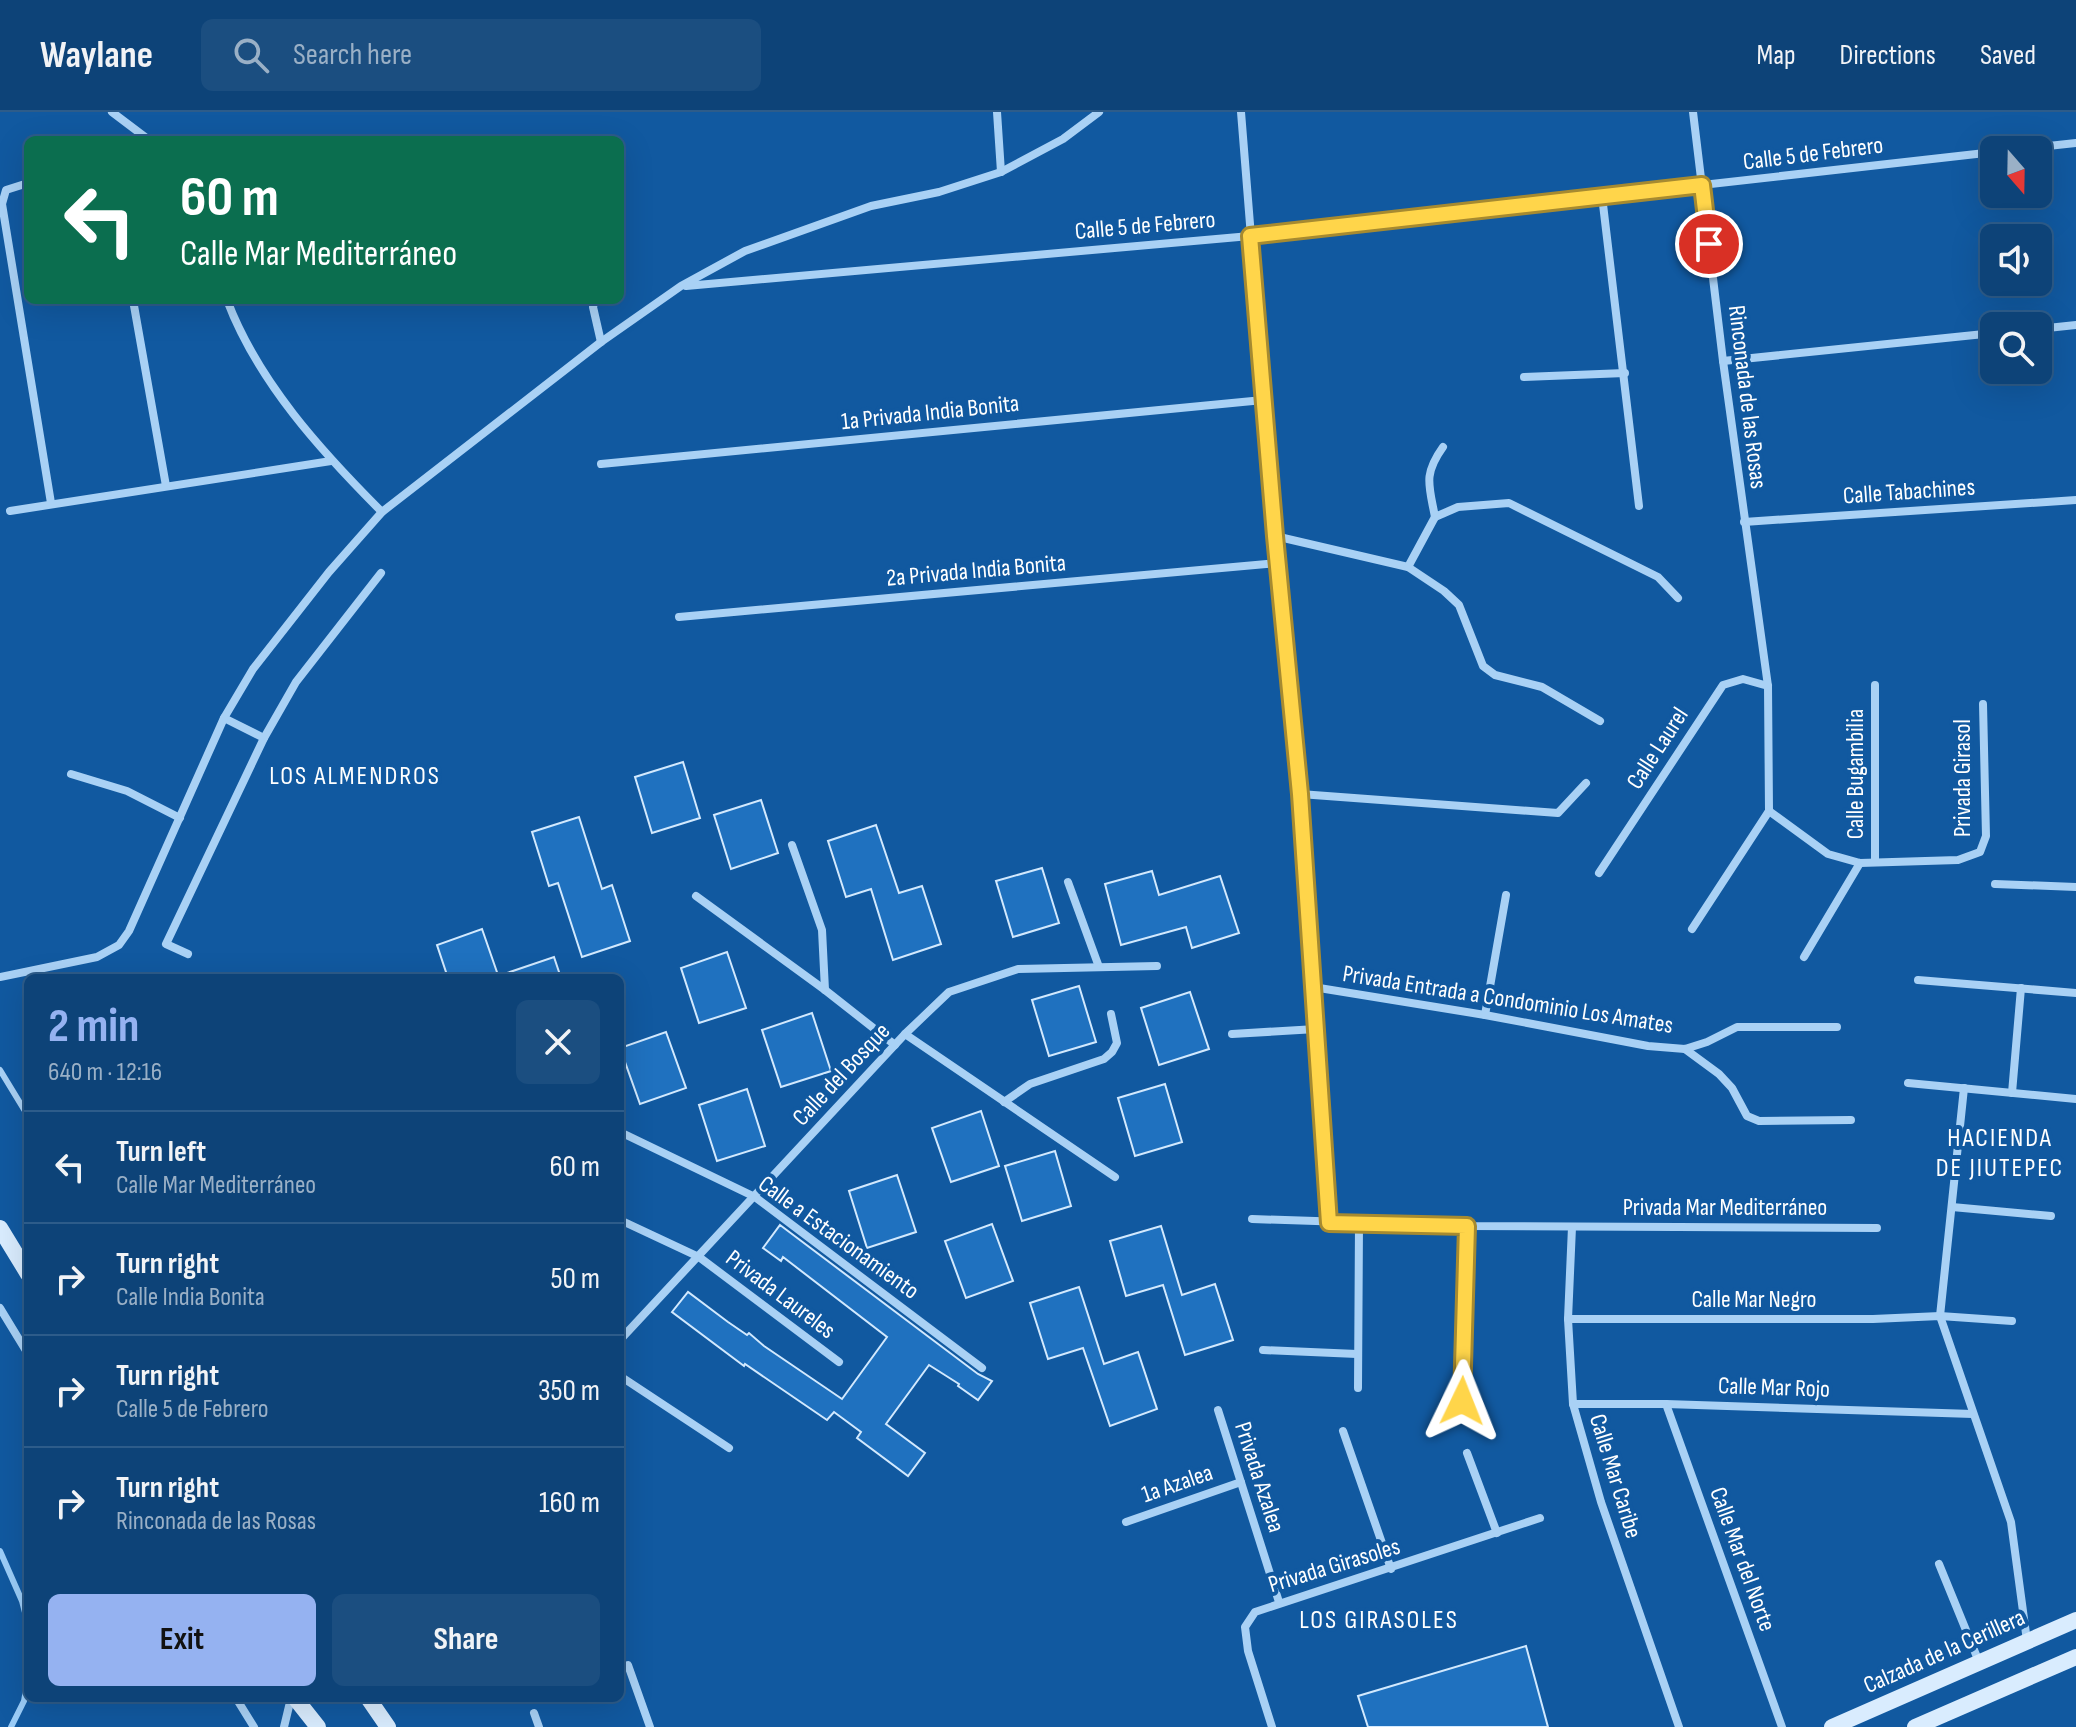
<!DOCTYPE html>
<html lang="en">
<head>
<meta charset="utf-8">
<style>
	body { margin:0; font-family:"Sofia Sans Condensed",sans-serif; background:#1b4e80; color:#f1f3f6; height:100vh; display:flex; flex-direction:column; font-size:30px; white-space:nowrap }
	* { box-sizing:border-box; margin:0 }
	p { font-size:26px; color:#9ab0c6 }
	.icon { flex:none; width:44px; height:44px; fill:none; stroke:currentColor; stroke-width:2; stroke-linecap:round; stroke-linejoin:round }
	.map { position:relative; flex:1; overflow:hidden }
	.sheet { position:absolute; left:24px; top:862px; width:600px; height:728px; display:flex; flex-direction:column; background:#0d4378; border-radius:12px; box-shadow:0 8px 32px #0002,0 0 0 2px #2d5c8a }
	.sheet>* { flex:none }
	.hud { position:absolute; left:24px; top:24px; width:600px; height:168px; border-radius:12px; box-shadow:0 8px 32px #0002,0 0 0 2px #2d5c8a; background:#0b6e4f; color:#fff; overflow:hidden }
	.needle { width:52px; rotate:160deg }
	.tools { position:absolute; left:1980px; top:24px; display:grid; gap:16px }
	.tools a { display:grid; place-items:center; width:72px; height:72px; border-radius:12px; background:#0d4378; box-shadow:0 8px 32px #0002,0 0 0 2px #2d5c8a; font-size:40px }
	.pin { position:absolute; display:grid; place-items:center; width:68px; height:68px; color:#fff; margin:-34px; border:4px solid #fff; border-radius:50%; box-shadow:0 2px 8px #0007 }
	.me { position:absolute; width:88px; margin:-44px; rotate:2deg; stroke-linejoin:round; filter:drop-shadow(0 0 6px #0008) }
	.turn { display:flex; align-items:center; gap:28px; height:168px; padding:0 24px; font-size:36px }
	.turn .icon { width:104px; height:104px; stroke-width:2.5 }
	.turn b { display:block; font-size:56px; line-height:68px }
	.round { display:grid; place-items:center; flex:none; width:84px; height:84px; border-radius:12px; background:#1b4e80 }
	.headline { display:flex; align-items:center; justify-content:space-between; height:136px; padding:0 24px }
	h1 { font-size:48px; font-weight:700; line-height:60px; color:#95b2f1 }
	.button { display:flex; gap:16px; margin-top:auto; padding:16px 24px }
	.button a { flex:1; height:92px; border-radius:12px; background:#95b2f1; color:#111; font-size:32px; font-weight:700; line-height:92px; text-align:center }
	.button a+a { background:#1b4e80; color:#f1f3f6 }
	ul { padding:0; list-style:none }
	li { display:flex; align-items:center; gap:24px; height:112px; padding:0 24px; border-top:2px solid #2d5c8a }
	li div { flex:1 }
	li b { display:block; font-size:30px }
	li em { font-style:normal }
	header { display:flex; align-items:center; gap:48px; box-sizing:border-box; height:112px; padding:0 40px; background:#0d4378; border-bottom:2px solid #2d5c8a }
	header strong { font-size:38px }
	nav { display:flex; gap:44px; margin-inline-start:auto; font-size:28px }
	.search { width:560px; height:72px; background:#1b4e80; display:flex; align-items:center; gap:20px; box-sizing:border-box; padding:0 28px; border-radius:12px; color:#9ab0c6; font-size:30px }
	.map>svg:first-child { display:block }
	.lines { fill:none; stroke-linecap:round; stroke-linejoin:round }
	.stream { stroke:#9bcdf8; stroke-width:6 }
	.building { fill:#1f71bf; stroke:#d2e9fe; stroke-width:2 }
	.lane { stroke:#a9d1f5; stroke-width:6 }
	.street { stroke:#a9d1f5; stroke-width:8 }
	.secondary { stroke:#d9ecfe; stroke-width:16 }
	.route-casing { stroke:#a68a30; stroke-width:20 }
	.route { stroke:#ffd54a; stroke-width:14 }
	.labels { text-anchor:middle; stroke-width:8; stroke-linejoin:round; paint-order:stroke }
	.street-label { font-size:24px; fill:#fff; stroke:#1159a0 }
	.neighbourhood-label { font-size:26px; letter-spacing:2px; fill:#fff; stroke:#1159a0 }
</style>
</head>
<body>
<header>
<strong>Waylane</strong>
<div class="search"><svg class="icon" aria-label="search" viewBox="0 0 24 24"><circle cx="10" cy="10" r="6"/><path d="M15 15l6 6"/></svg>Search here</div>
<nav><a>Map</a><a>Directions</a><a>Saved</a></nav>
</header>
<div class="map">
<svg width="2076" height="1615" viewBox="0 0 2076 1615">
	<rect width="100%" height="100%" fill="#1159a0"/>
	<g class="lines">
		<g class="stream">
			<path d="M0,1439l22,50 6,23"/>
			<path d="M11,1615l13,-26 4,-22"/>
		</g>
	</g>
	<g class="building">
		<path d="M683,650l17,56 -48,15 -17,-56z"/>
		<path d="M761,688l17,53 -47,16 -17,-54z"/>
		<path d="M579,705l23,72 10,-4 18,56 -48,16 -24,-74 -9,3 -17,-54z"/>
		<path d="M876,713l23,68 23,-7 19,58 -48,16 -22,-71 -25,8 -18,-56z"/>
		<path d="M1042,756l17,55 -46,14 -17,-56z"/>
		<path d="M1152,759l7,24 61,-19 19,57 -47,15 -6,-21 -65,18 -16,-61z"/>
		<path d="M482,817l17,49h-51l-11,-33z"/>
		<path d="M727,840l19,56 -47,15 -18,-55z"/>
		<path d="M554,845l7,21h-59l-1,-3z"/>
		<path d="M1079,874l17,56 -47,14 -17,-56z"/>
		<path d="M1190,880l19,57 -50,16 -18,-57z"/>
		<path d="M812,901l19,58 -50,16 -19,-57z"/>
		<path d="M666,920l20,56 -46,16 -20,-56z"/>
		<path d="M1165,972l17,58 -47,14 -17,-58z"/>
		<path d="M747,977l18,57 -48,15 -18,-56z"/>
		<path d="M981,999l18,55 -48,16 -19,-54z"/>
		<path d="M1055,1039l16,55 -49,15 -17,-55z"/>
		<path d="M897,1063l19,57 -49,16 -18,-57z"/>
		<path d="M992,1112l21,57 -47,17 -21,-57z"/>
		<path d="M780,1113l198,149 14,7 -14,19 -20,-14 1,-2 -30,-19 -43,59 39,29 -17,23 -51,-38 4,-6 -27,-20 -7,8 -82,-56 -1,2 -72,-54 16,-20 40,30 19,13 2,-2 15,13 78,53 45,-62 -104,-80 -2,4 -18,-13z"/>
		<path d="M1161,1114l21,69 33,-11 18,56 -48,15 -22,-70 -37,11 -16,-55z"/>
		<path d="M1079,1175l25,77 34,-12 19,57 -47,17 -27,-78 -35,11 -18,-56z"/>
		<path d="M1526,1534l22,81h-180l-10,-31z"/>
	</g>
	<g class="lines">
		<path class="lane" d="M0,958l28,46"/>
		<g class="street">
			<path d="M112,0l37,28"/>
			<path d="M997,0l4,60"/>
			<path d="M1241,0l34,424 25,258 29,429"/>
			<path d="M2012,38l64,-7"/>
			<path d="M28,71l-22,7 -4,14 49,299"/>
			<path d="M1602,84l37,310"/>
			<path d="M686,174l564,-50 744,-84"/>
			<path d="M133,188l33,186"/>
			<path d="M227,188c31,82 94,151 155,212"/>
			<path d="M595,188l-2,7 8,35"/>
			<path d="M2038,217l38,-4"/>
			<path d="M1723,249l271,-28"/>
			<path d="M1524,265l101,-4"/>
			<path d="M601,352l662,-64"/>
			<path d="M10,399l321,-50"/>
			<path d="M1435,405l23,-10 51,-4 149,74 20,21"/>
			<path d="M1744,410l332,-22"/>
			<path d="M1275,424l133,31 36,24 15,14 24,61 12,9 47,12 58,34"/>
			<path d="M1408,455l27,-50c-6,-32 -12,-42 8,-70"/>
			<path d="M679,505l598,-54"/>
			<path d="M224,606l40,20"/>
			<path d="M71,662l56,17 53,27"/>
			<path d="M1300,682l258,19 28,-30"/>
			<path d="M1769,699l59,43 32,9 98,-3 22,-8 6,-16 -3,-132"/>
			<path d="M792,733l30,85 3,60"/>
			<path d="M1875,750v-177"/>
			<path d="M1599,761l124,-188 20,-6 25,7"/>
			<path d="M1068,770l31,85"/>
			<path d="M1995,772l81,3"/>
			<path d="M696,784l129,94 70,55"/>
			<path d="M1692,817l77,-118 -1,-125 -45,-325 -30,-249"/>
			<path d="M188,842l-22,-10 98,-206 32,-56 85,-109"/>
			<path d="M1804,845l56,-94"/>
			<path d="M0,865l97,-20 22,-12 10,-14 95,-213 29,-49 76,-97 53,-60 219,-170 80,-56 64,-35 126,-45 68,-14 62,-20 62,-33 36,-27"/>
			<path d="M1918,868l158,13"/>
			<path d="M1313,875l172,28 163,31 37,3 22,-7 30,-15h100"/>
			<path d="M1485,903l21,-120"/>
			<path d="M905,922l210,143"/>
			<path d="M1232,922l84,-5"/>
			<path d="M1685,937l34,25 13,14 15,28 12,5 92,-1"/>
			<path d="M1908,971l168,16"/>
			<path d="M1964,976l-24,228 71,206 16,119"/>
			<path d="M2012,981l9,-105"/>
			<path d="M1004,990l26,-18 74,-25 8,-7 5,-9 -6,-29"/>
			<path d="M620,1020l135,65 227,171"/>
			<path d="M1952,1095l99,9"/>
			<path d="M1252,1107l215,7 410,2"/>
			<path d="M620,1108l79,37 140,105"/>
			<path d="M1572,1115l-4,92 5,85 28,98 78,225"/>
			<path d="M0,1196l28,46"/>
			<path d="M1568,1207h305l67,-3 72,5"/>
			<path d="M620,1228l285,-306 44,-42 69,-23 139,-3"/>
			<path d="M1263,1238l94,4"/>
			<path d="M620,1264l109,72"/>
			<path d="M1358,1276l1,-164"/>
			<path d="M1462,1289l5,-175"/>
			<path d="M1573,1292h93l307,10"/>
			<path d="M1666,1292l116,323"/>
			<path d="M1218,1298l61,192"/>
			<path d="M1343,1319l48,138"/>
			<path d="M1467,1341l30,80"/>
			<path d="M1126,1410l115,-40"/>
			<path d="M1939,1452l40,98"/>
			<path d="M628,1553l22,62"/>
			<path d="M236,1586l18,29"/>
			<path d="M534,1601l5,14"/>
			<path d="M284,1615l7,-29"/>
			<path d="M1272,1615l-24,-76 -3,-24 10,-15 285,-94"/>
		</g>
		<g class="secondary">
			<path d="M0,1116l28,46"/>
			<path d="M295,1586l23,29"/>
			<path d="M368,1586l20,29"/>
			<path d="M1832,1615l244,-107"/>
			<path d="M1915,1615l161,-70"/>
		</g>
	</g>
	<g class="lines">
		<defs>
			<path id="route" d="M1462,1289l5,-175 -138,-3 -29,-429 -25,-258 -25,-300 452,-51 7,59"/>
		</defs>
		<use href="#route" class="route-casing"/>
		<use href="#route" class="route"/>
	</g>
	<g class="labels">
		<g class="street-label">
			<text transform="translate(1813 41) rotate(-7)" y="8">Calle 5 de Febrero</text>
			<text transform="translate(1145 113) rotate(-5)" y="8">Calle 5 de Febrero</text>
			<text transform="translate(1748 285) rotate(83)" y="8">Rinconada de las Rosas</text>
			<text transform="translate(930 300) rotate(-6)" y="8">1a Privada India Bonita</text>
			<text transform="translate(1909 379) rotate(-4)" y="8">Calle Tabachines</text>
			<text transform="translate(976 458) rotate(-5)" y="8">2a Privada India Bonita</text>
			<text transform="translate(1657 636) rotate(-57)" y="8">Calle Laurel</text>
			<text transform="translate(1855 662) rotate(-90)" y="8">Calle Bugambilia</text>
			<text transform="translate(1962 666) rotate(-90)" y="8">Privada Girasol</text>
			<text transform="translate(1508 887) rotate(9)" y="8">Privada Entrada a Condominio Los Amates</text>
			<text transform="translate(841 962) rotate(-47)" y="8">Calle del Bosque</text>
			<text x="1725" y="1103">Privada Mar Mediterráneo</text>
			<text transform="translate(839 1125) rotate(36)" y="8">Calle a Estacionamiento</text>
			<text transform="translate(781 1182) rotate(37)" y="8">Privada Laureles</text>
			<text x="1754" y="1195">Calle Mar Negro</text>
			<text transform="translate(1774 1275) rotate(2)" y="8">Calle Mar Rojo</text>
			<text transform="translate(1616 1364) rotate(73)" y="8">Calle Mar Caribe</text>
			<text transform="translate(1260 1365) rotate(72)" y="8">Privada Azalea</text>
			<text transform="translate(1177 1371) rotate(-19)" y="8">1a Azalea</text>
			<text transform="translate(1743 1447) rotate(70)" y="8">Calle Mar del Norte</text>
			<text transform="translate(1334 1453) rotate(-17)" y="8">Privada Girasoles</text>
			<text transform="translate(1944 1539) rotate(-24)" y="8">Calzada de la Cerillera</text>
		</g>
		<g class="neighbourhood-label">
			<text x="355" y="672">LOS ALMENDROS</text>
			<text x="2000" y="1034">HACIENDA<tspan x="2000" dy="30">DE JIUTEPEC</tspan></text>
			<text x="1379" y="1516">LOS GIRASOLES</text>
		</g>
	</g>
</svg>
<div class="tools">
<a><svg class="needle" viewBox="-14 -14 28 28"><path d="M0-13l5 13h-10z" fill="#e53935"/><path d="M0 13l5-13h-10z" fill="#9ab0c6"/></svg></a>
<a><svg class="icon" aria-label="sound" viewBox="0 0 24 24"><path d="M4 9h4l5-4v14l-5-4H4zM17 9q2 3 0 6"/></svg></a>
<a><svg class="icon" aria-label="search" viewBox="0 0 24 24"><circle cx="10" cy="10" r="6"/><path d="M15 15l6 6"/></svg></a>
</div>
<div class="pin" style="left:1709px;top:132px;background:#d93025"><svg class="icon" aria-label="arrive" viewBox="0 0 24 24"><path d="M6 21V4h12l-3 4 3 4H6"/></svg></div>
<svg class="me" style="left:1462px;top:1289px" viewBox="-20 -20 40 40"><path d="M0-17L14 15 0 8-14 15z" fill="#ffd54a" stroke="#fff" stroke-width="4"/></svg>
<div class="hud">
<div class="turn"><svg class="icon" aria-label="left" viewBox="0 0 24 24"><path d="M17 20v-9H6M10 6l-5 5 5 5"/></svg><div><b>60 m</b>Calle Mar Mediterráneo</div></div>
</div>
<section class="sheet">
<div class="headline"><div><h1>2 min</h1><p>640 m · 12:16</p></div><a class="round"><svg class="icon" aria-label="close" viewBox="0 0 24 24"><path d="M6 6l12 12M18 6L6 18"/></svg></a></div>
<ul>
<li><svg class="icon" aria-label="left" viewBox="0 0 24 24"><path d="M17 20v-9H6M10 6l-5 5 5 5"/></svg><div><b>Turn left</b><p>Calle Mar Mediterráneo</p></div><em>60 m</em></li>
<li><svg class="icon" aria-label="right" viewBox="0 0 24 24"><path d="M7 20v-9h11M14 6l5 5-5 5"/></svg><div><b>Turn right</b><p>Calle India Bonita</p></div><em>50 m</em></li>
<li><svg class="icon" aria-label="right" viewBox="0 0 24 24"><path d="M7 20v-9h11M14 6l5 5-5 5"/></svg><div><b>Turn right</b><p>Calle 5 de Febrero</p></div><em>350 m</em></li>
<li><svg class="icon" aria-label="right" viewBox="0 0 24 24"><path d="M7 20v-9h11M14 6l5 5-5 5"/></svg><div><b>Turn right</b><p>Rinconada de las Rosas</p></div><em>160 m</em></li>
</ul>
<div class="button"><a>Exit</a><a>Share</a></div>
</section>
</div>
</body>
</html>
